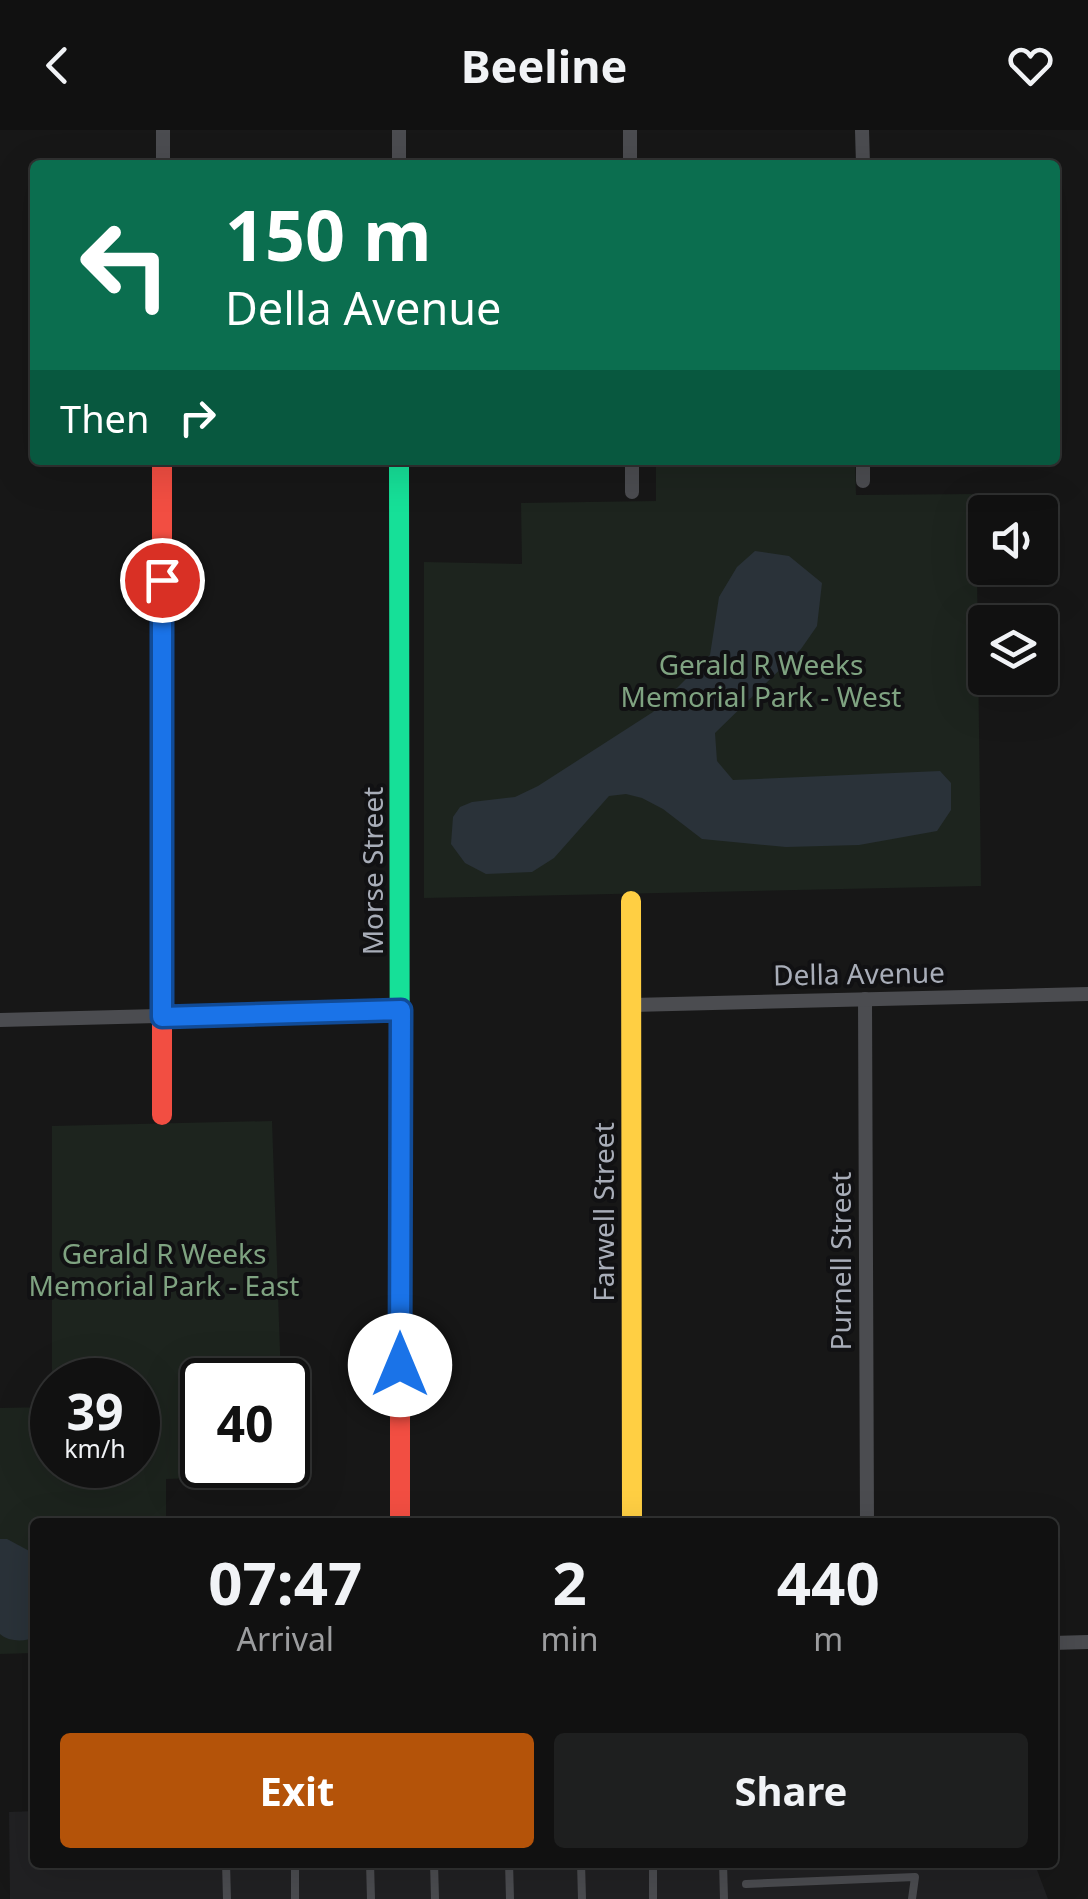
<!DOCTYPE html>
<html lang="en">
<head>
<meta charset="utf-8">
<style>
	body { margin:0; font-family:"Noto Sans",sans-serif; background:#1e1f1f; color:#f1f3f6; height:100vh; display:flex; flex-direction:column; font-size:38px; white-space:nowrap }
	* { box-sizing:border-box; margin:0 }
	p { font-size:32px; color:#9c9d9f }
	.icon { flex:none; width:55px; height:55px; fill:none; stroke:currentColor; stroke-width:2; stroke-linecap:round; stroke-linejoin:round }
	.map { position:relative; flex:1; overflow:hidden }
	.side { position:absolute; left:30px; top:1388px; width:1028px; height:350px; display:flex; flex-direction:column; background:#111; border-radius:10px; box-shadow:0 10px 40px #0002,0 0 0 2px #303131 }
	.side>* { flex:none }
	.banner { position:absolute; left:30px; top:30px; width:1030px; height:305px; border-radius:10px; box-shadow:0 10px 40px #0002,0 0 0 2px #303131; background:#0b6e4f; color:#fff; overflow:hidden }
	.tools { position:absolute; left:968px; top:365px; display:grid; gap:20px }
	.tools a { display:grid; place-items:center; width:90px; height:90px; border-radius:10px; background:#111; box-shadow:0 10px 40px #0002,0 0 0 2px #303131; font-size:50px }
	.speed { position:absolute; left:30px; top:1228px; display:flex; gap:20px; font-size:50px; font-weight:700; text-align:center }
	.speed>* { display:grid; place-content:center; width:130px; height:130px; border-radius:50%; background:#111; box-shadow:0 10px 40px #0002,0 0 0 2px #303131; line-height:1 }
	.speed small { font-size:25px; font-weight:400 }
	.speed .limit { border:5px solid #111; border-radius:15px; background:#fff; color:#111 }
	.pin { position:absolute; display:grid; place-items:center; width:85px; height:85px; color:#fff; margin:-42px; border:5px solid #fff; border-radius:50%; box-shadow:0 2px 10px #0007 }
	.me { position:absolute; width:110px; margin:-55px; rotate:0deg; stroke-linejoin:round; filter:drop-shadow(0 0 8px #0008) }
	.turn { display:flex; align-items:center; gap:35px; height:210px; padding:0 30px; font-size:45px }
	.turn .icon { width:130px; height:130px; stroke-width:2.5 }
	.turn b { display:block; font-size:70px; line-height:85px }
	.then { display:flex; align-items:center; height:95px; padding:0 30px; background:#0003; gap:20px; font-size:38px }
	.eta { display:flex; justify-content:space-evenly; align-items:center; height:170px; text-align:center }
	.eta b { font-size:60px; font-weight:700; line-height:70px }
	.action { display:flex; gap:20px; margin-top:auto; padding:20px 30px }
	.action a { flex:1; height:115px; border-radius:10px; background:#b45309; color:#fff; font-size:40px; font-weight:700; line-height:115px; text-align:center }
	.action a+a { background:#1e1f1f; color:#f1f3f6 }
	header { display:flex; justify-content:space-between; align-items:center; height:130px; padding:0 30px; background:#111; font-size:45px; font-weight:700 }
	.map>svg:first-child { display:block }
	.built { fill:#212123 }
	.green { fill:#1d241e; fill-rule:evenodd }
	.water { fill:#2a3239 }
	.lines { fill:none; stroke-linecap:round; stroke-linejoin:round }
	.lane { stroke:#4b4c50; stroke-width:8 }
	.street { stroke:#4b4c50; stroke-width:14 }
	.fast { stroke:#16e098; stroke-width:20 }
	.slow { stroke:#ffcf43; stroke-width:20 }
	.jam { stroke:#f24e42; stroke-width:20 }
	.route-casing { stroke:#114b97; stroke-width:25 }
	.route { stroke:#1a73e8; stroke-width:18 }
	.labels { text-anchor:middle; stroke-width:8; stroke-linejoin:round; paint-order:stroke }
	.park-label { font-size:28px; fill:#7fa381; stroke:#111113 }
	.street-label { font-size:28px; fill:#a8adb8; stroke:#111113 }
</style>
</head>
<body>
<header><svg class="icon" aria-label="back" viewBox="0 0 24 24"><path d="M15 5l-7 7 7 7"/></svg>Beeline<svg class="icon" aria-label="heart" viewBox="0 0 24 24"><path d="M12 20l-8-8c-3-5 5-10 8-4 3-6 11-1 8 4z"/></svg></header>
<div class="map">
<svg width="1088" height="1769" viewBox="0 0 1088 1769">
	<rect width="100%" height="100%" fill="#171717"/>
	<path class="built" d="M35,1681v51h999l14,37h-1038l-1,-87z"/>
	<g class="green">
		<path d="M656,330h199l1,35 120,-1 5,392 -557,12v-336l98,2 -1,-61 135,-2z"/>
		<path d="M272,991l9,259h-79v85h82v10l-118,4v43h-131v131l-35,1v-246l52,-1v-281zM52,1250h86v85h-86z"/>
	</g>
	<g class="water">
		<path d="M755,421l34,5 33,27 -5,43 -16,23 -86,84 2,28 16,19 207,-9 11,12v27l-14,21 -78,14 -73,2 -84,-8 -39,-30 -21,-11 -16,-4 -17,2 -55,62 -22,14 -46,2 -21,-11 -14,-19 2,-27 7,-10 12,-5 43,-5 23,-11 115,-74 57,-57 9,-58 18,-30z"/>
		<path d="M0,1409h7l28,15v83c-10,5 -26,5 -35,-3z"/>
	</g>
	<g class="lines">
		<g class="lane">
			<path d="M226,1732l1,37"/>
			<path d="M295,1732v37"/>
			<path d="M370,1732l1,37"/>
			<path d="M434,1732l1,37"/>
			<path d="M509,1732l1,37"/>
			<path d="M581,1732l1,37"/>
			<path d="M653,1732v37"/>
			<path d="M723,1732l1,37"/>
			<path d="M746,1754l169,-7 -3,22"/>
		</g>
		<g class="street">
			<path d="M399,0v35"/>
			<path d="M630,0v35"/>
			<path d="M862,0l1,35"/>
			<path d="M163,35v-35"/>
			<path d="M632,330v32"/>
			<path d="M863,330v21"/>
			<path d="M865,869l2,523"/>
			<path d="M632,875l456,-11"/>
			<path d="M0,890l401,-10"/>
			<path d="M1052,1513l36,-1"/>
		</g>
		<path class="fast" d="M399,330l1,837"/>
		<path class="slow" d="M631,771l1,621"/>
		<g class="jam">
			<path d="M162,330v655"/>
			<path d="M400,1167v225"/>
		</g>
	</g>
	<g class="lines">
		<defs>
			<path id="route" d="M162,450v437l239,-7 -1,355"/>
		</defs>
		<use href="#route" class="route-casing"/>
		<use href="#route" class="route"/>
	</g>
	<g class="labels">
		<g class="park-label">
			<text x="761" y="545">Gerald R Weeks<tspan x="761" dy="32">Memorial Park - West</tspan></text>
			<text x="164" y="1134">Gerald R Weeks<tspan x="164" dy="32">Memorial Park - East</tspan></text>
		</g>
		<g class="street-label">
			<text transform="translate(373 741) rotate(-90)" y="10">Morse Street</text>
			<text transform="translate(859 844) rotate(-1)" y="10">Della Avenue</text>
			<text transform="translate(604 1082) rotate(-90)" y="10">Farwell Street</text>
			<text transform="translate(841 1131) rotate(-90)" y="10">Purnell Street</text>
		</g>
	</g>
</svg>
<div class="tools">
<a><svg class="icon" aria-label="sound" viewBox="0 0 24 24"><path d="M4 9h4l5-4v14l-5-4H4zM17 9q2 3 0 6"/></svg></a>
<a><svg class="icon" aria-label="layers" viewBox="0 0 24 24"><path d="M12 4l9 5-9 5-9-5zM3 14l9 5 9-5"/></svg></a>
</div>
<div class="speed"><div>39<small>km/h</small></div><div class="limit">40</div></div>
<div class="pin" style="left:162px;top:450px;background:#d93025"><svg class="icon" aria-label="arrive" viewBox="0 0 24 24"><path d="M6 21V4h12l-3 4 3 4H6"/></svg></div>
<svg class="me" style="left:400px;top:1235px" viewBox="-20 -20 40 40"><circle r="19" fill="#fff"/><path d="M0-13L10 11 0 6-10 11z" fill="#1a73e8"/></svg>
<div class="banner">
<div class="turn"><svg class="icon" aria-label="left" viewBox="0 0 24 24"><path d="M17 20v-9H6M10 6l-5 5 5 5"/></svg><div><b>150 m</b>Della Avenue</div></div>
<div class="then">Then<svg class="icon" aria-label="right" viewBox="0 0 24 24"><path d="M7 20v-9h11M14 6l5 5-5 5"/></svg></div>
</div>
<section class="side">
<div class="eta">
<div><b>07:47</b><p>Arrival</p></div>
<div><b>2</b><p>min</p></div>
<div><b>440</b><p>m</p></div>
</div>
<div class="action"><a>Exit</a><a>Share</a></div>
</section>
</div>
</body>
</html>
